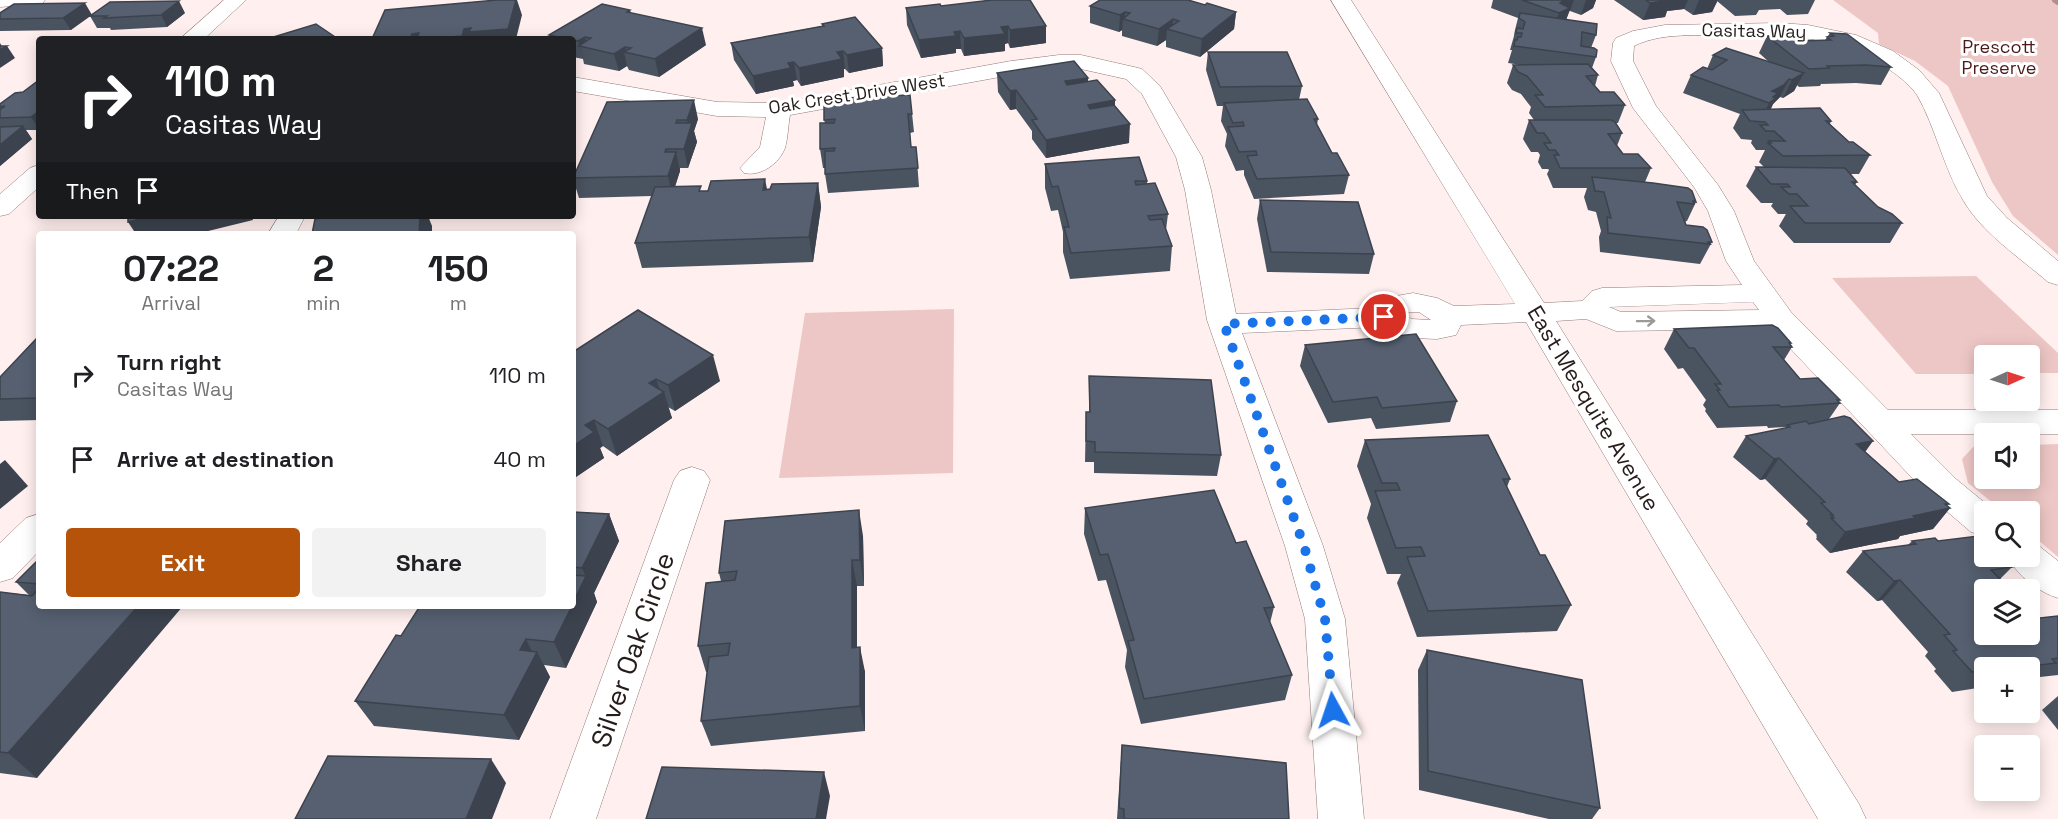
<!DOCTYPE html>
<html lang="en">
<head>
<meta charset="utf-8">
<style>
	body { margin:0; font-family:"Space Grotesk",sans-serif; background:#f2f2f2; color:#202124; height:100vh; display:flex; flex-direction:column; font-size:22px; white-space:nowrap }
	* { box-sizing:border-box; margin:0 }
	p { font-size:20px; color:#757577 }
	.icon { flex:none; width:33px; height:33px; fill:none; stroke:currentColor; stroke-width:2; stroke-linecap:round; stroke-linejoin:round }
	.map { position:relative; flex:1; overflow:hidden }
	.details { position:absolute; left:36px; top:231px; width:540px; height:378px; display:flex; flex-direction:column; background:#fff; border-radius:6px; box-shadow:0 3px 15px #0003 }
	.details>* { flex:none }
	.banner { position:absolute; left:36px; top:36px; width:540px; height:183px; border-radius:6px; box-shadow:0 3px 15px #0003; background:#202124; color:#fff; overflow:hidden }
	.needle { width:39px; rotate:87deg }
	.fabs { position:absolute; left:1974px; top:345px; display:grid; gap:12px }
	.fabs a { display:grid; place-items:center; width:66px; height:66px; border-radius:6px; background:#fff; box-shadow:0 3px 15px #0003; font-size:30px }
	.pin { position:absolute; display:grid; place-items:center; width:51px; height:51px; color:#fff; margin:-26px; border:3px solid #fff; border-radius:50%; box-shadow:0 2px 6px #0007 }
	.me { position:absolute; width:66px; margin:-33px; rotate:355deg; stroke-linejoin:round; filter:drop-shadow(0 0 4px #0008) }
	.turn { display:flex; align-items:center; gap:21px; height:126px; padding:0 30px; font-size:27px }
	.turn .icon { width:78px; height:78px; stroke-width:2.5 }
	.turn b { display:block; font-size:42px; line-height:51px }
	.then { display:flex; align-items:center; height:57px; padding:0 30px; background:#0003; gap:12px; font-size:22px }
	.eta { display:flex; justify-content:space-evenly; align-items:center; height:102px; text-align:center }
	.eta b { font-size:36px; font-weight:600; line-height:42px }
	.button { display:flex; gap:12px; margin-top:auto; padding:12px 30px }
	.button a { flex:1; height:69px; border-radius:6px; background:#b45309; color:#fff; font-size:24px; font-weight:600; line-height:69px; text-align:center }
	.button a+a { background:#f2f2f2; color:#202124 }
	ul { padding:0; list-style:none }
	li { display:flex; align-items:center; gap:18px; height:84px; padding:0 30px }
	li div { flex:1 }
	li b { display:block; font-size:22px }
	li em { font-style:normal }
	.map>svg:first-child { display:block }
	.green { fill:#edc7c5 }
	.lines { fill:none; stroke-linecap:round; stroke-linejoin:round }
	.stream { stroke:#b48e8c; stroke-width:6 }
	.minor-casing { stroke:#917b79; stroke-width:1 }
	.minor { fill:#fff; fill-rule:evenodd }
	.wall { fill:#4a5360 }
	.shaded-wall { fill:#3c434e }
	.building { fill:#566070; stroke:#3c434e; stroke-width:1.5 }
	.oneway { stroke:#9d9998 }
	.route { stroke:#1a73e8; stroke-width:10; stroke-dasharray:0 18 }
	.labels { text-anchor:middle; stroke-width:6; stroke-linejoin:round; paint-order:stroke }
	.far-street-label { font-size:18px; fill:#251c1b; stroke:#fff }
	.far-park-label { font-size:18px; fill:#4c1a1b; stroke:#fff }
	.street-label { font-size:22px; fill:#251c1b; stroke:#fff }
	.near-street-label { font-size:27px; fill:#251c1b; stroke:#fff }
</style>
</head>
<body>
<div class="map">
<svg width="2058" height="819" viewBox="0 0 2058 819">
	<rect width="100%" height="100%" fill="#ffefee"/>
	<g class="green">
		<path d="M1833,0h225v255l-45,-39 -21,-34 -44,-96 -33,-25 -36,-17 -1,-11z"/>
		<path d="M1976,276l82,77v20h-28v-17h-46v18h-68l-84,-96z"/>
		<path d="M954,309l-1,164 -174,5 26,-165z"/>
		<path d="M2058,444v113l-28,-24v-21l-27,-1 -35,-28 -6,-24 13,-14h9v33h46v-33z"/>
	</g>
	<g class="lines">
		<path class="stream" d="M2055,0l3,2"/>
		<defs>
			<g id="minor">
				<path d="M0,0h45l-3,4 -42,3z"/>
				<path d="M224,0h22l-42,39h-24z"/>
				<path d="M1331,0h20l193,303 38,-2 10,-10 10,-3 140,-3 -16,-24 -18,-50 -14,-24 -61,-79 -22,-47 2,-18 3,-5 17,-7 32,-6 114,-2 29,2 48,10 37,16 26,19 20,23 48,103 20,22 51,43v24l-10,-3c-29,-25 -66,-49 -85,-82 -20,-33 -27,-72 -46,-105 -7,-10 -17,-18 -27,-25 -43,-32 -95,-35 -148,-34 -34,1 -76,-6 -108,10l-1,15 23,45 62,79 16,26 20,50 37,51 97,98h170v24h-147l45,45 40,33h-12v24l-13,-4 -41,-35 -158,-168 -156,2 -30,-12 -30,2 303,483 7,15h-48l-292,-497 -65,3 -5,10 -19,4 -24,-1 -35,-11 -136,6 81,213 22,73 19,200h-46l-13,-200 -20,-73 -78,-226 -22,-130 -9,-33 -34,-63 -16,-15 -45,-10h-22l-48,6 -221,40c-2,11 -2,23 -5,33 -6,16 -25,29 -41,25l-4,-5 20,-21 6,-30 -49,-1 -144,-25v-14l144,25 62,1 232,-42 48,-6h22l53,12 8,2 18,17 42,71 9,33 25,124 138,-6 5,-9 34,-6 24,5 17,8 61,-2zM1753,302l6,8 -138,2 -12,-5zM1401,312h18l12,8 -20,-1z"/>
				<path d="M39,165v22l-30,27 -9,2v-22l30,-26z"/>
				<path d="M279,216h26l-9,18h-28z"/>
				<path d="M692,467l12,4 6,9 -114,339h-46l124,-339 6,-9z"/>
				<path d="M39,514v37l-26,27 -13,4v-39l26,-25z"/>
				<path d="M2030,543l9,3 19,15v37c-20,-6 -41,-23 -51,-42h23z"/>
			</g>
		</defs>
		<use href="#minor" class="minor-casing"/>
		<use href="#minor" class="minor"/>
	</g>
	<g class="wall">
		<path d="M1493,0h103l-3,8 -12,7 -11,-4h-1l-3,9 30,15 -5,13 5,9 -4,11 6,7 -3,11 5,6 25,13 -7,18h-2l6,10 -5,13 6,8 28,14 -6,14 51,20 -9,19h-1l-1,2 1,2 26,17 -12,22 -100,-12 -1,-15 2,-6 -5,-19 -8,-2 -4,-13 3,-9h-34l-6,-14 2,-4 -1,-1h-6l-4,-7 2,-7 -2,-3h-7l-8,-13 6,-19h5l-5,-7 2,-6 -10,-13 -9,-4 -5,-7 6,-18h8l-13,-2 4,-13h-2l4,-14v-1l1,-5 3,-12 -27,-10z"/>
		<path d="M1614,0h201l-7,14 -21,1 -7,-6 -21,1 -3,5 -21,1 -18,-15 -5,11 -19,3 -9,-6 -17,2 -2,6 -22,3z"/>
		<path d="M85,3l-14,27 -71,1v-18z"/>
		<path d="M1205,5l31,7 -2,17 -34,28 -34,-10v-7l-9,6 -35,-10v-6l-3,2 -29,-9v-17z"/>
		<path d="M941,6l105,20v17l-36,5 -2,-5 -3,1v7l-41,5 -3,-7h-5v4l-35,5 -14,-33 -1,-17z"/>
		<path d="M630,10l1,3 75,32 -47,32 -30,-7 -2,-4 -8,5 -35,-7 -1,-5 -10,-2v-18h-23l-1,-4z"/>
		<path d="M185,13l-18,14 -56,3 -1,-2h-13l-7,-12z"/>
		<path d="M822,24l60,24 1,18 -34,7 -4,-4h-1v8l-43,9 -4,-6 -4,1 1,5 -38,8 -22,-34 -3,-17 91,-17z"/>
		<path d="M1830,33l61,34 -10,18 -25,-2 -35,1 -1,2 -21,1 -2,-2 -3,6 -11,7 -3,-1 -7,7 -2,5 60,12 -1,3 19,18 21,13 -11,19h-8l6,8 -2,3 23,22 24,16 -12,20h-96l-15,-17 7,-12h-8l-7,-8 2,-3h-12l-15,-17 10,-19h8l-5,-5 6,-12h-9l-5,-7 1,-3 -11,-1 -8,-11 7,-14 -57,-21 8,-18 16,-6 6,-14 56,7 -10,-9 8,-17 31,5 27,-1z"/>
		<path d="M1208,52l94,34 -3,14 19,19 -1,6 15,28 17,22 -5,19 -90,5 -10,-24v-5l-8,1 -11,-25 2,-12 -6,-13 2,-15h-6l-11,-36z"/>
		<path d="M997,73l91,5v4l27,18v6l14,37 -83,15 -14,-19v-8l-16,-22 -6,1 -12,-18z"/>
		<path d="M39,80v50h-13l6,9 -32,27v-62l23,-12z"/>
		<path d="M910,95l4,37 -4,1 1,14h5l3,40 -91,6 -3,-19v-6h-2l-3,-19 5,-26 -1,-3z"/>
		<path d="M607,102l91,17 -4,12 3,11 -9,26h-8v3l-5,16 27,4 65,-1 51,-7 3,24 -8,55 -171,6 -7,-25 17,-47 -73,2 -6,-19z"/>
		<path d="M1045,164l102,17v3l21,30 -2,16 6,16 -2,25 -100,8 -7,-27v-20l-5,-22 -7,1 -6,-23z"/>
		<path d="M1260,200l114,54 -5,20 -102,-2 -10,-53z"/>
		<path d="M1674,329l117,14 -1,2 2,2 -8,13 16,19 40,21 -2,2 2,1 -11,16 70,63 50,22 -2,2 3,2 -17,21 -33,7 -2,3 -68,14 -14,-14 1,-2 -1,-1 1,-1 -11,-11 2,-3 -43,-42 -5,1 -27,-23 13,-21 39,-8 1,-1 -18,1 -1,-2 -50,2 -12,-17 1,-2 -3,-4 3,-5 -23,-32 -5,1 -14,-20z"/>
		<path d="M39,336v84l-39,1v-44z"/>
		<path d="M1305,345l152,56 -7,21 -74,7 -5,-11 -43,5 -28,-57z"/>
		<path d="M573,352l147,29 -45,30 -7,-4 4,11 -55,38 -14,-10 -3,2 4,10 -31,21z"/>
		<path d="M1089,376l132,79 -4,21 -123,-3v-11h-9l1,-50h3z"/>
		<path d="M1365,440l145,39 -3,8 33,68 31,50 -14,26 -140,6 -20,-54 4,-9h-14l-20,-56 4,-14 -14,-38z"/>
		<path d="M1085,508l151,35 38,64 -4,16 22,52 -7,25 -144,24 -16,-57 2,-17 -21,-70 -8,1 -14,-47z"/>
		<path d="M573,512l36,2 10,27 -25,52 3,9 -31,66 -22,-3 6,12 -31,63 -145,-14 -19,-25 46,-65 172,-30z"/>
		<path d="M863,536l1,50h-7v61l8,25v59l-154,15 -10,-25 6,-49h-1l-8,-26 23,-65 -2,-8z"/>
		<path d="M1912,541h26l72,21 -2,2 4,3 -12,12 40,39 18,-2v59l-18,2 -6,6 -4,1v-16h-46v19l-32,5 -18,-21 2,-2 -11,-13 3,-4 -46,-52 -5,1 -31,-29 17,-21 45,-6z"/>
		<path d="M39,559v47l-2,172 -37,-5v-181l29,3 -13,-13z"/>
		<path d="M1427,650l173,158 -8,11h-43l-130,-29 -1,-120z"/>
		<path d="M2058,696v34l-16,-20z"/>
		<path d="M1122,745l167,74h-172z"/>
	</g>
	<g class="shaded-wall">
		<path d="M516,0h1l5,15 -6,24h-89z"/>
		<path d="M1564,0h10l-10,25 -11,5 6,-17 1,-10z"/>
		<path d="M1586,0h10l-3,8 -12,7z"/>
		<path d="M1662,0h26l-4,9 -17,2 -2,6 -22,3 7,-17z"/>
		<path d="M1699,0h19l-6,12 -19,3z"/>
		<path d="M179,1l6,12 -18,14 -6,-12z"/>
		<path d="M85,3l7,12 -21,15 -8,-12z"/>
		<path d="M1125,12v7h-2l-1,11 -3,2 1,-17z"/>
		<path d="M1236,12l-2,17 -34,28 2,-18z"/>
		<path d="M1173,19l-1,12 -5,-2 -1,11 -9,6 2,-17z"/>
		<path d="M1008,26v17l-3,1v7l-41,5v-18l37,-11z"/>
		<path d="M1046,26v17l-36,5v-18z"/>
		<path d="M702,28l4,17 -47,32 -4,-18z"/>
		<path d="M960,31l1,18h-5v4l-35,5 -2,-18z"/>
		<path d="M419,33l3,6h-21l11,-5z"/>
		<path d="M585,37l3,11 -9,-2 4,13 -5,-18z"/>
		<path d="M0,43l3,5 4,-2 8,12 -15,10z"/>
		<path d="M625,47l2,6 -3,-1 3,14 -8,5 -5,-17z"/>
		<path d="M882,48l1,18 -34,7 -2,-18z"/>
		<path d="M843,51l2,18h-1v8l-43,9 -2,-18 38,-16z"/>
		<path d="M794,62l3,18 -4,1 1,5 -38,8 -3,-18z"/>
		<path d="M1804,73l-10,18 -11,7 9,-18z"/>
		<path d="M1088,78l-1,18 -23,4 1,-19z"/>
		<path d="M1789,79l-9,18 -7,7 -6,12 -7,6 9,-19 3,-12z"/>
		<path d="M1016,90v19l-6,1v-19z"/>
		<path d="M694,100l4,19 -4,12 3,11 -9,26 -4,-19 6,-18 -3,-11z"/>
		<path d="M1115,100l-1,19 -27,5 1,-19z"/>
		<path d="M39,111v18l-8,-12z"/>
		<path d="M1130,124l-1,19 -83,15v-18z"/>
		<path d="M23,126l9,13 -32,27v-21z"/>
		<path d="M666,149l5,18 5,-15 4,19 -8,24 -4,-19 -3,-24z"/>
		<path d="M765,179l5,25 -7,-14z"/>
		<path d="M818,183l3,24 -8,55 -4,-25z"/>
		<path d="M153,216h99l1,4 -57,14h-60l-8,-12z"/>
		<path d="M420,216h8l4,10v8h-13z"/>
		<path d="M713,355l7,26 -45,30 -7,-26z"/>
		<path d="M656,379l5,15 3,-2 8,26 -55,38 -9,-27 41,-46z"/>
		<path d="M594,420l9,26 -3,2 4,10 -31,21v-33l12,-21z"/>
		<path d="M1873,441l-15,21 -2,-18z"/>
		<path d="M1779,458l-14,21 -5,1 14,-21z"/>
		<path d="M5,460l23,26 -28,23v-45z"/>
		<path d="M1950,508l-17,21 -33,7 -2,3 -68,14 15,-21z"/>
		<path d="M859,510l4,26 1,50 -4,-26z"/>
		<path d="M609,514l10,27 -25,52 3,9 -31,66 -12,-26 18,-36h1v-3l13,-26 -4,-9z"/>
		<path d="M852,560l5,26v87l-5,-25z"/>
		<path d="M1900,580l-18,20 -5,1 17,-20z"/>
		<path d="M138,606h45l-146,172 -29,-25z"/>
		<path d="M526,639l8,17 3,-4 13,25 -31,63 -15,-25 16,-65z"/>
		<path d="M860,647l5,25v59l-5,-25z"/>
		<path d="M491,759l15,24 -14,36h-26z"/>
		<path d="M824,772l6,24 -4,23h-10z"/>
	</g>
	<g class="building">
		<path d="M497,0h19l-8,29 -39,3 2,-4 -7,1 -2,7 -35,3h-10l2,-6 -7,1 -2,4 -38,1 13,-29z"/>
		<path d="M992,0h38l16,26 -36,4 -2,-4 -7,1 4,7 -41,4 -4,-7 -6,1 2,4 -37,4 -13,-32 34,-4 1,2z"/>
		<path d="M1100,0h88l17,5 2,-2 29,9 -34,27 -35,-10 12,-8 -6,-2 -14,10 -36,-10 7,-6 -5,-1 -5,3 -30,-9z"/>
		<path d="M1522,0h42l-4,3 10,5 -11,5z"/>
		<path d="M1646,0h26l-22,3z"/>
		<path d="M179,1l-18,14 -57,3 3,-2h-17l20,-14z"/>
		<path d="M85,3l-22,15 -63,1v-6l14,-9z"/>
		<path d="M602,4l28,6 -3,2 75,16 -47,31 -31,-7 7,-4 -6,-1 -11,7 -35,-8 12,-8 -6,-1 -7,4 -5,-1v-1h-6l-18,-4z"/>
		<path d="M1520,13l77,11 -1,11 -14,-3 -1,14 13,2 3,2 -1,7 -82,-11 1,-6h2l1,-3h3l1,-4h-6l1,-5 6,1 2,-7 -6,-4z"/>
		<path d="M855,17l27,31 -35,7 -4,-4 -6,1 5,7 -43,9 -5,-6 -6,1 3,5 -38,8 -22,-33 93,-17 -2,-2z"/>
		<path d="M316,24l22,15h-71z"/>
		<path d="M1830,33l17,1 44,33 -25,-2 -39,1 2,2 -20,1 -42,-33 24,-1 7,6 33,-1 -4,-3 7,-1z"/>
		<path d="M130,37l-2,2h-38l2,-1z"/>
		<path d="M0,46h7l-7,4z"/>
		<path d="M1726,48l78,25 -12,7 -3,-1 -5,6 -12,6 6,2 -5,4 3,1 -7,5 -78,-28 12,-8 9,3 15,-10 -14,-5z"/>
		<path d="M1208,52h79l15,34 -82,1z"/>
		<path d="M1074,61l14,17 -23,3 2,4 30,-5 18,20 -27,5 2,4 24,-4 16,19 -84,16 -14,-20 5,-1 -21,-29 -6,1 -13,-18z"/>
		<path d="M1588,64l10,11 -12,1 14,16h14l11,13 -80,2 -10,-12h8l-16,-19 -9,-4 -5,-7z"/>
		<path d="M39,80v31l-8,6 -31,1v-8l5,-4 -5,1v-3l15,-11 8,-1z"/>
		<path d="M910,95l2,19h-4l3,33h5l2,21 -93,6v-23h9l1,-3 -15,1v-26h14l1,-4 -11,1v-21z"/>
		<path d="M1307,99l11,20h-4l18,34h5l12,22 -92,4 -10,-23 10,-1 -1,-4 -17,1 -11,-25 16,-1 -1,-4 -10,1 -9,-20z"/>
		<path d="M694,100l-7,20h-10l-1,3h16l-8,26h-18l-1,3h11l-8,24 -95,2 34,-76z"/>
		<path d="M1820,108l11,13h-5l23,21h4l17,13 -87,1 -15,-13h3l-2,-2h16l-11,-10h-8l-6,-6h8l-3,-3 -15,-1 -8,-11z"/>
		<path d="M1529,120h82l4,2 7,11 -14,1 15,20h15l13,14h-91l-6,-13h5l-4,-5h-6l-5,-7h7l-7,-10h-7z"/>
		<path d="M23,126l-23,19v-18z"/>
		<path d="M1139,157l8,24h-12l1,4 19,-2 13,31 -20,2 2,4 12,-1 10,27 -101,7 -7,-26h5l-11,-41 -6,1 -7,-23z"/>
		<path d="M1756,167l89,1 12,14h-5l26,25 14,7 10,9h-97l-15,-17h18l-11,-12h-8l-8,-7h9l-3,-3h-16z"/>
		<path d="M1592,177l61,6 35,5 4,3 4,11 -3,-1 1,3 -17,-2 9,23 17,2 4,3 5,12h-4l2,2 -102,-11 -1,-16 4,1 -7,-26 -9,-1z"/>
		<path d="M765,179l-2,11 7,-1 2,-5 46,-1 -9,54 -174,6 20,-56 46,-1 -2,5h9l3,-10z"/>
		<path d="M1260,200l98,2 16,52 -103,-2z"/>
		<path d="M128,216h25l-25,6z"/>
		<path d="M334,216h86l-1,18h-107l3,-15z"/>
		<path d="M638,310l75,45 -45,30 -12,-6 -7,4 15,9 -56,37 -14,-9 -9,5 9,7 -21,14v-94z"/>
		<path d="M1772,325l6,3 13,15h-2l3,4h-19l27,32 18,-1 22,22h-3l3,3 -59,4 -2,-2 -50,2 -12,-17h3l-5,-6h6l-27,-36h-5l-15,-19z"/>
		<path d="M1416,334l41,67 -75,7 -5,-11 -44,5 -28,-57z"/>
		<path d="M39,336v62l-39,1v-22z"/>
		<path d="M1089,376l122,4 10,75 -126,-3v-10l-9,-1v-29h4z"/>
		<path d="M1844,416l6,2 23,23 -17,3 43,38 18,-3 32,25h-4l5,4 -37,8 2,2 -70,14 -14,-14h3l-3,-3h2l-12,-12 4,-1 -46,-44 -5,1 -28,-23 44,-9 -3,-2 19,-4 3,3z"/>
		<path d="M1488,435l22,44h-7l37,76h5l26,50 -143,6 -21,-54 18,-1 -4,-9 -25,1 -21,-57 25,-1 -3,-7h-15l-17,-43z"/>
		<path d="M1214,490l22,53 10,-2 28,66 -10,1 28,67 -148,24 -16,-58 6,-1 -26,-86 -8,1 -15,-47z"/>
		<path d="M859,510l1,50h-8v88l8,-1v59l-159,15 8,-64 19,-2 2,-12 -32,3 8,-63 29,-3 2,-9 -18,2 6,-52z"/>
		<path d="M573,512l36,2 -27,54 -9,-1z"/>
		<path d="M1979,536l5,2v18h20l6,6 -3,1 5,4 -21,3 20,20h-27v44h46v-26l10,10 18,-2v42l-6,1 4,4 -24,3 -3,-3 -28,5h-17v2l-12,2 -19,-21 4,-1 -13,-15 6,-1 -50,-54 -6,1 -31,-30 53,-7 -4,-3 23,-3 3,3z"/>
		<path d="M39,559v25l-23,-2z"/>
		<path d="M573,575l13,1 -13,27z"/>
		<path d="M39,588v18h99l-130,147 -8,-1v-160l32,4z"/>
		<path d="M420,606h152l-18,36 -28,-3 -6,11 17,2 -33,63 -149,-14 41,-66 5,1z"/>
		<path d="M1427,650l155,30 18,128 -172,-37z"/>
		<path d="M1122,745l164,18 3,56h-165v-10l-5,-1z"/>
		<path d="M328,756l163,3 -25,60h-171z"/>
		<path d="M662,767l162,5 -8,47h-170z"/>
	</g>
	<defs><path id="oneway-shaft" d="M-6 0H5M1.5-3L5.5 0L1.5 3" fill="none" stroke-width="1.6" stroke-linecap="round" stroke-linejoin="round" transform="scale(1.5)"/></defs>
	<use class="oneway" href="#oneway-shaft" transform="translate(1646 321) rotate(-1)"/>
	<g class="lines">
		<path class="route" d="M1333,710l-8,-91 -21,-73 -80,-222 160,-7"/>
	</g>
	<g class="labels">
		<g class="far-street-label">
			<text transform="translate(1754 31) rotate(1)" y="6">Casitas Way</text>
			<text transform="translate(857 94) rotate(-9)" y="6">Oak Crest Drive West</text>
		</g>
		<g class="far-park-label">
			<text x="1999" y="53">Prescott<tspan x="1999" dy="21">Preserve</tspan></text>
		</g>
		<g class="street-label">
			<text transform="translate(1594 408) rotate(59)" y="8">East Mesquite Avenue</text>
		</g>
		<g class="near-street-label">
			<text transform="translate(633 650) rotate(-71)" y="9">Silver Oak Circle</text>
		</g>
	</g>
</svg>
<div class="fabs">
<a><svg class="needle" viewBox="-14 -14 28 28"><path d="M0-13l5 13h-10z" fill="#e53935"/><path d="M0 13l5-13h-10z" fill="#757577"/></svg></a>
<a><svg class="icon" aria-label="sound" viewBox="0 0 24 24"><path d="M4 9h4l5-4v14l-5-4H4zM17 9q2 3 0 6"/></svg></a>
<a><svg class="icon" aria-label="search" viewBox="0 0 24 24"><circle cx="10" cy="10" r="6"/><path d="M15 15l6 6"/></svg></a>
<a><svg class="icon" aria-label="layers" viewBox="0 0 24 24"><path d="M12 4l9 5-9 5-9-5zM3 14l9 5 9-5"/></svg></a>
<a>+</a>
<a>−</a>
</div>
<div class="pin" style="left:1384px;top:317px;background:#d93025"><svg class="icon" aria-label="arrive" viewBox="0 0 24 24"><path d="M6 21V4h12l-3 4 3 4H6"/></svg></div>
<svg class="me" style="left:1333px;top:710px" viewBox="-20 -20 40 40"><path d="M0-17L14 15 0 8-14 15z" fill="#1a73e8" stroke="#fff" stroke-width="4"/></svg>
<div class="banner">
<div class="turn"><svg class="icon" aria-label="right" viewBox="0 0 24 24"><path d="M7 20v-9h11M14 6l5 5-5 5"/></svg><div><b>110 m</b>Casitas Way</div></div>
<div class="then">Then<svg class="icon" aria-label="arrive" viewBox="0 0 24 24"><path d="M6 21V4h12l-3 4 3 4H6"/></svg></div>
</div>
<section class="details">
<div class="eta">
<div><b>07:22</b><p>Arrival</p></div>
<div><b>2</b><p>min</p></div>
<div><b>150</b><p>m</p></div>
</div>
<ul>
<li><svg class="icon" aria-label="right" viewBox="0 0 24 24"><path d="M7 20v-9h11M14 6l5 5-5 5"/></svg><div><b>Turn right</b><p>Casitas Way</p></div><em>110 m</em></li>
<li><svg class="icon" aria-label="arrive" viewBox="0 0 24 24"><path d="M6 21V4h12l-3 4 3 4H6"/></svg><div><b>Arrive at destination</b></div><em>40 m</em></li>
</ul>
<div class="button"><a>Exit</a><a>Share</a></div>
</section>
</div>
</body>
</html>
